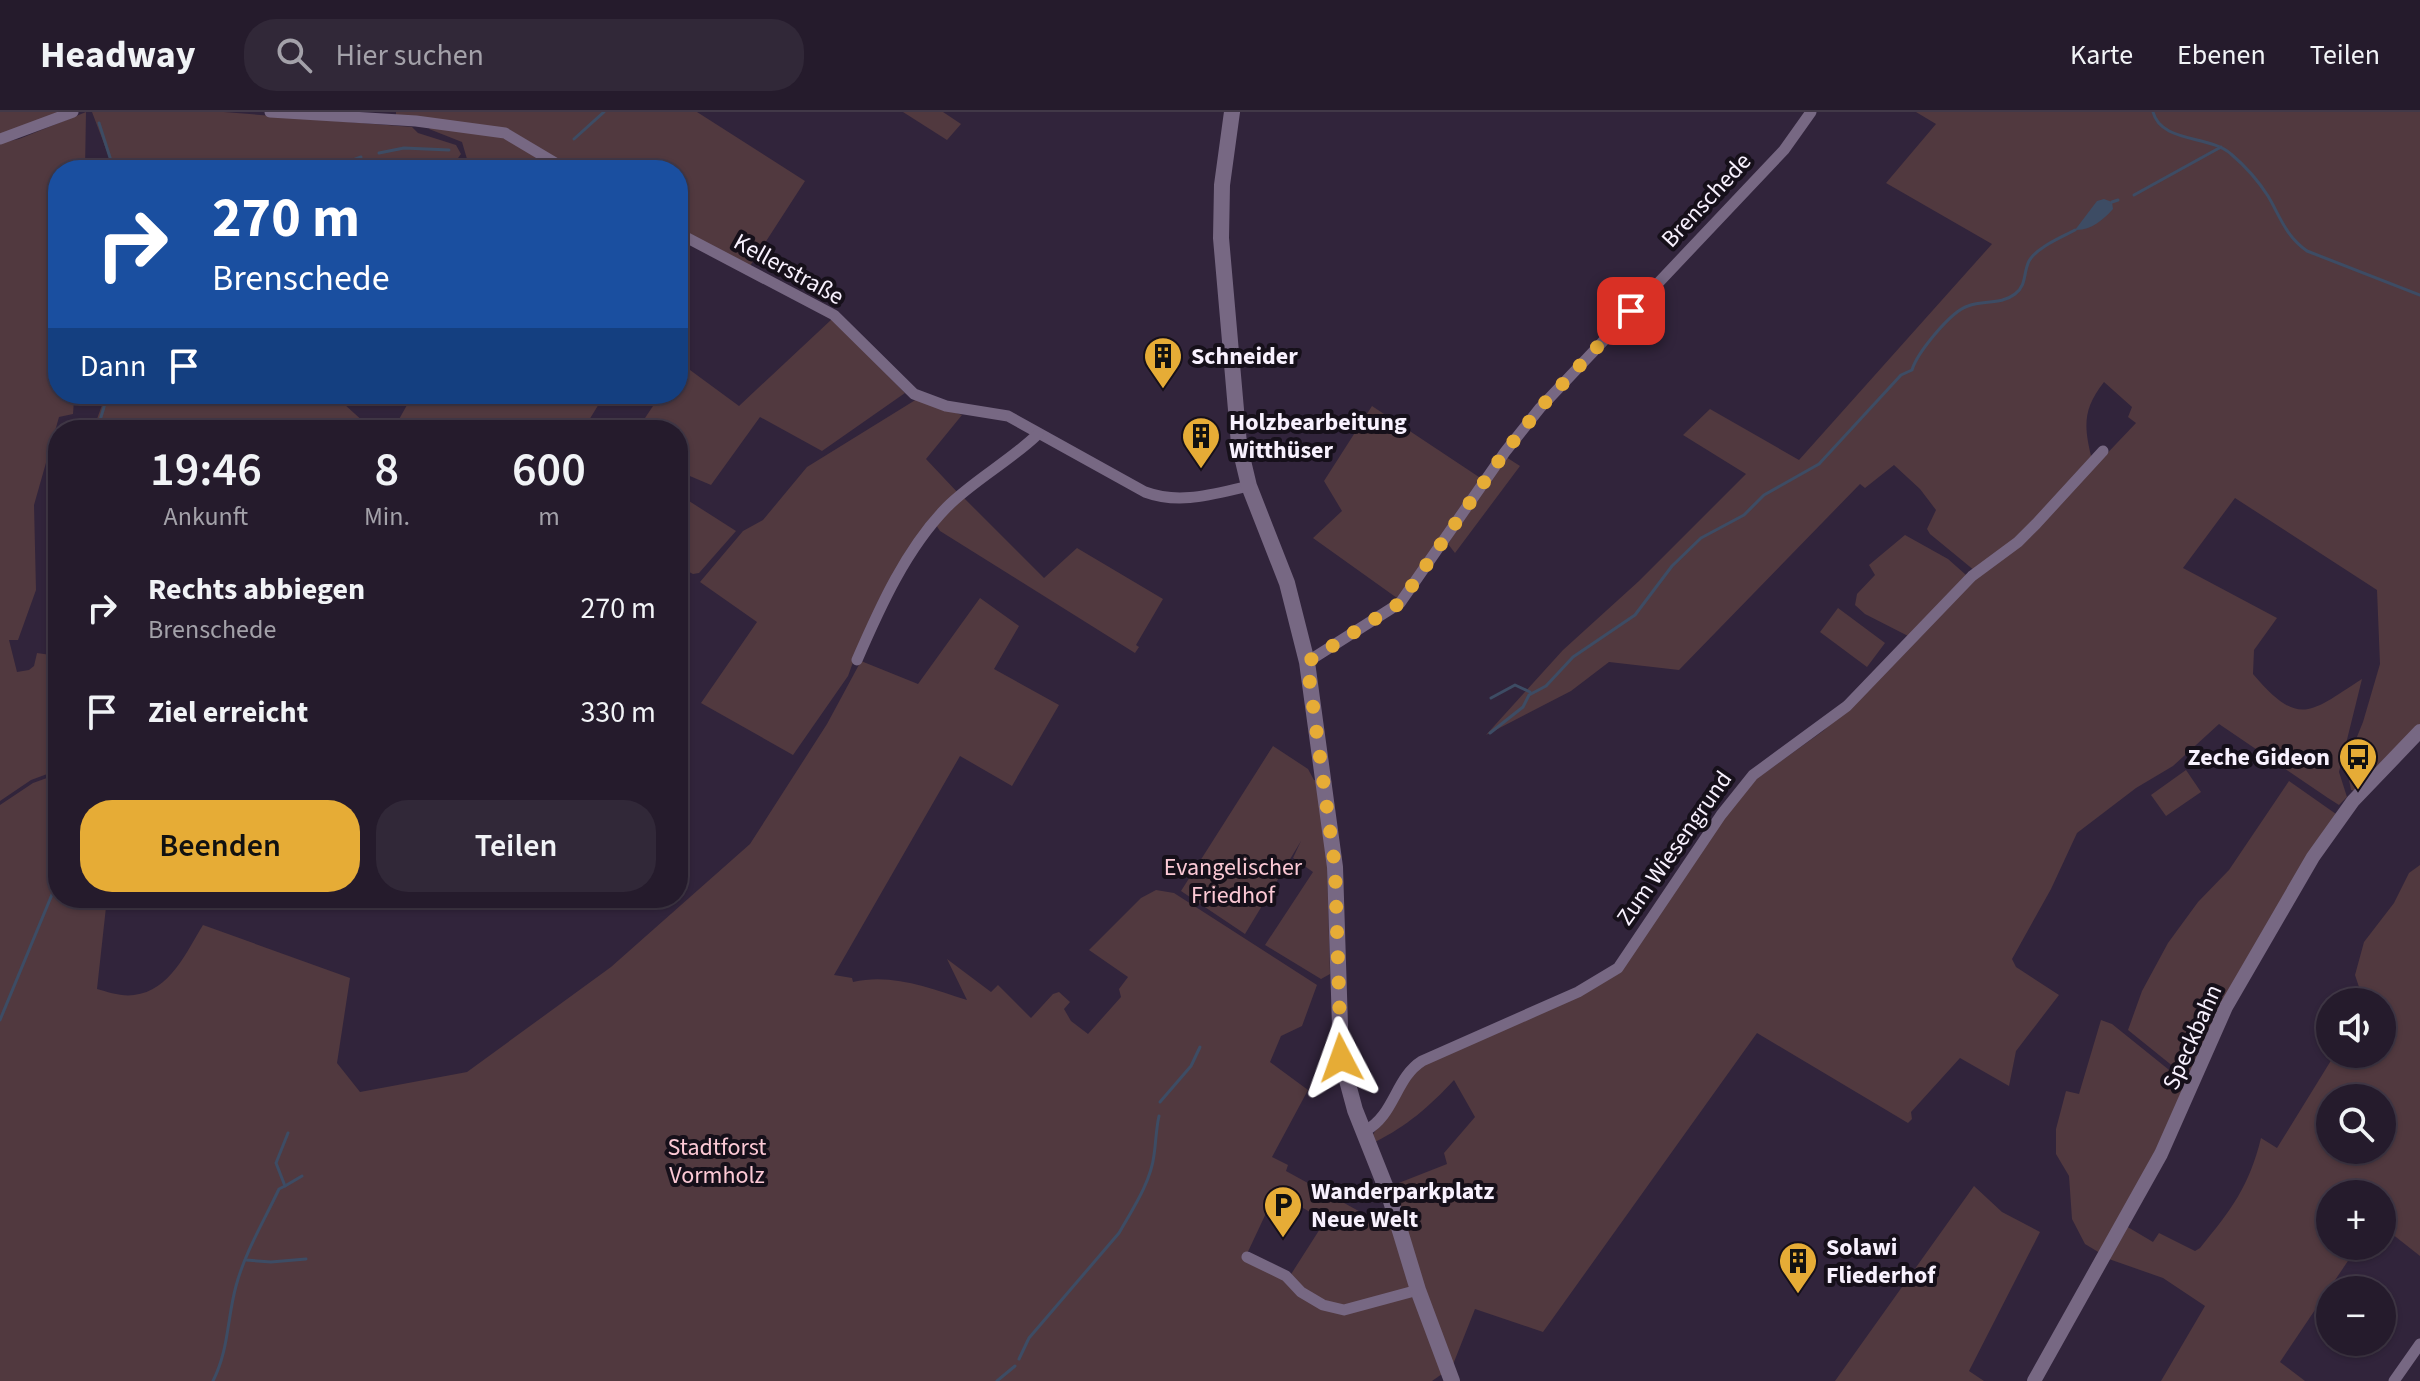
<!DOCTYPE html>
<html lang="de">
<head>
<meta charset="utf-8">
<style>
	body { margin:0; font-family:"Source Sans 3",sans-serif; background:#312838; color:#f1f3f6; height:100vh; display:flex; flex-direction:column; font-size:30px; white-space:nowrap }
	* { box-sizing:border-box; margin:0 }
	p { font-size:26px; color:#a3a1a9 }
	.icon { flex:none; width:44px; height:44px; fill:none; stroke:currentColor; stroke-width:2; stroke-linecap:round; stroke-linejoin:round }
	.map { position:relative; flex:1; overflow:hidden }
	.details { position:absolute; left:48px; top:308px; width:640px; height:488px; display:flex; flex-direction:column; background:#251b2c; border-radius:32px; box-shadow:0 2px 6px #0004,0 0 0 2px #423948 }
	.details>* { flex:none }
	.hud { position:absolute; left:48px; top:48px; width:640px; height:244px; border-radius:32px; box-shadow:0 2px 6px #0004,0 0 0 2px #423948; background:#1a4fa0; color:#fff; overflow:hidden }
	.buttons { position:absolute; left:2316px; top:876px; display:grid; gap:16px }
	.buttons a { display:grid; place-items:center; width:80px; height:80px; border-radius:50%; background:#251b2c; box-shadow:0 2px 6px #0004,0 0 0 2px #423948; font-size:40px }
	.pin { position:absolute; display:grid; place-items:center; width:68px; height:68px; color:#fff; margin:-34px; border-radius:16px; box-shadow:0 4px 12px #0006 }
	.me { position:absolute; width:88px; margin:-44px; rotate:356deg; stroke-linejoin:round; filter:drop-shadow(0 0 6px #0008) }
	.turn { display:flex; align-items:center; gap:28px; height:168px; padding:0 32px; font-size:36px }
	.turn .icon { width:104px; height:104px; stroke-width:2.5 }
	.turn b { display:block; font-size:56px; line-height:68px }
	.then { display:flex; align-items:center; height:76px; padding:0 32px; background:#0003; gap:16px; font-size:30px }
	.eta { display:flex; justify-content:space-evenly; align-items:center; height:136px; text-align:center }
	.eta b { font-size:48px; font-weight:600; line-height:56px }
	.cta { display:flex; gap:16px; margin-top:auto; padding:16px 32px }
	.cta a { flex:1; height:92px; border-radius:32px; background:#e6ac36; color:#111; font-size:32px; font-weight:600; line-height:92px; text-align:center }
	.cta a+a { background:#312838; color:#f1f3f6 }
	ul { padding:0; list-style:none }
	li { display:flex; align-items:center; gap:24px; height:104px; padding:0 32px }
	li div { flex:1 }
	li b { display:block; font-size:30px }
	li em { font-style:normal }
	header { display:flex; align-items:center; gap:48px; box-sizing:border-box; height:112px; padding:0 40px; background:#251b2c; border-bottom:2px solid #423948 }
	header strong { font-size:38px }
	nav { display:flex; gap:44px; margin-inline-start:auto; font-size:28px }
	.search { width:560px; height:72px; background:#312838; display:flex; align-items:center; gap:20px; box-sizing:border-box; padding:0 28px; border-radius:32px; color:#a3a1a9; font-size:30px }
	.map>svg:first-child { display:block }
	.green { fill:#51393f; fill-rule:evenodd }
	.water { fill:#3d4c64 }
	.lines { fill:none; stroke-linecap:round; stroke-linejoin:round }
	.stream { stroke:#3d4c64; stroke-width:3 }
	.minor { stroke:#776883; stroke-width:11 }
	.tertiary { stroke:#776883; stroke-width:14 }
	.secondary { stroke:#776883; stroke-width:16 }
	.route { stroke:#e6ac36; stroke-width:14; stroke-dasharray:0 25.2 }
	.labels { text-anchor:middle; stroke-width:8; stroke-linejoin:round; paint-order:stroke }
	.street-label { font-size:24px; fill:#f8f1fe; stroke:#16101a }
	.poi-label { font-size:24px; font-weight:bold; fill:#f8f1fe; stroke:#16101a; text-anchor:start }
	.park-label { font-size:24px; fill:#fcc9d5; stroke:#16101a }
</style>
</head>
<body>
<header>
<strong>Headway</strong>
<div class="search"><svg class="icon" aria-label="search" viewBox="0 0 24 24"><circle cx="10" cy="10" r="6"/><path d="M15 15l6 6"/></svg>Hier suchen</div>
<nav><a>Karte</a><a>Ebenen</a><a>Teilen</a></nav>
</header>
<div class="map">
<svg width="2420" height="1269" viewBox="0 0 2420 1269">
	<rect width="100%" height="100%" fill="#31243b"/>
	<g class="green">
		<path d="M0,0h60l-60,23z"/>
		<path d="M86,0l-1,58h-27v224h24l-8,6 -1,14 -14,3 -25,88 2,85 -18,50h-9l8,32 12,-2 5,-4 3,-13 21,3v114l-27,10 -31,21v-658l19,-4z"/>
		<path d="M92,0h132l188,15 6,6 38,12 5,9 -8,11h-41l-12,5h-286z"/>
		<path d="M396,0h301l108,69 -55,85 -72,-38v-58h-103l-67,-41 -112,-14z"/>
		<path d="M903,0h40l18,12 -14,16z"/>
		<path d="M1916,0h504v612l-64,67 -5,-1 -5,-26 17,-42 17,-58 -3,-74 -142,-92 -52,70 94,50 -23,32 -1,24c46,54 56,39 109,5l-23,93 8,25 -8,8 -11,-7 -109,-74 -46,42 -37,22 -59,45 -26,56 -39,70 4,8 43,28 -43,56 -7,35 -49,-28 -49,54 1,7 -4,4 -151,-90 -214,299 -68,-23 -23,58 -20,14h-1432v-576l33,-22 25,-9v124h49l-10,91c11,3 25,8 37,6 36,-4 53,-44 69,-70l147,53 -13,85 23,29 107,-20 144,-105 139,-123 77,-120 34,-63 57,23 62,-86 39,28 -25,43 65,36 -47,81 -52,-30 -126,219 18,3 1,4c39,-9 76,6 114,18l-20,-41 44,33 7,-7 33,33 22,-24 6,-2 11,10 -6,7 7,12 17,13 33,-37 -2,-8 9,-12 -39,-27 52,-52 15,-8 18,3 143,92 -15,41 -21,10 -11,26 38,28 -36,67 16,8 -2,6 109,60 -4,-45 56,-22 -3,-11 31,-36 -21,-37c-25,27 -47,46 -79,62l-3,-6 44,-69 172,-78 55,-51 102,-151 78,-56 33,-30 119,-124 64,-52 97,-102 -8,-6 4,-10 -28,-25c-22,28 -20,45 -12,78l-75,81 -42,30 -45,-37 -3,-5 9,-19 -16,-21 -26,-24 -29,23 -5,-4 -181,186 -70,-8 -38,29 -85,44 77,-85 76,-69 107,-107 -63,-39 27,-26 89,51 193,-216 -106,-61 50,-59zM1276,1080l49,29 -37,58 -43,-21z"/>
		<path d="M431,15l74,10 57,33h-95v-5h-6l6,-6 -5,-17 -33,-13z"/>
		<path d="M832,207l73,74 -83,58 -62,-34 -49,68 -33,-14v-41h-41l24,-36h17l1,-28 11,4 49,36z"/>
		<path d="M106,282h227l32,29 23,7h-295z"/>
		<path d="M402,282h203l-22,36h-190l14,-25z"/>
		<path d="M917,287l45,16 -36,44 33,35 -12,9 -88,143 -11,30 -55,79 -92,-52 56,-81 -57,-40 43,-51 20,-11 44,-53z"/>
		<path d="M1372,294l116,77 18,-26 14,9 -65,87 -7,-9 11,-18 -62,72 -84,-60 29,-27 -18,-30z"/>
		<path d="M678,382l58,37 -37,42 -6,1 -15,-8z"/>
		<path d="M963,385l81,81 33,-30 86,51 -27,46 3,2 -4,6 -195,-122 -4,-6z"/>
		<path d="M1905,423l43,24 18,16 -56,62 -45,-23 -10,-9 2,-11 18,-19 -6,-10z"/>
		<path d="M1838,496l47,35 -18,24 -47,-35z"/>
		<path d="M1273,634l35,23 6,11h6l6,46 4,148 -9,5 -56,-34 48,-73 -20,-14 8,-17 -56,93 -64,-43z"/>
		<path d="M2186,658l15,22 -35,24 -15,-21z"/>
		<path d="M2289,669l47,33 -146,266 -62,-50 14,-39 26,-48 30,-41 31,-32z"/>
		<path d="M2420,753v391l-38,-30v-32h-52v52h28l-78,116 25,19h-144l44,-75 -42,-28 -57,-20 20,-32 27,16 6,-9 36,18 5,-3c31,-38 49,-61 61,-110l16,10 58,-94h47v-52h-18l-9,-27 9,-33 30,-39 15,-30zM2330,986h52v52h-52z"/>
		<path d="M2101,908l11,4 77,62 -17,39 -72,128 -15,-9 -13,-25 -3,-43 -13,-22v-25l10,-38 13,3z"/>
		<path d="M1974,1074l28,26 38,20 -71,139 15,10h-149z"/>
	</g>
	<path class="water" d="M2104,87l8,3 1,7c-10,11 -23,22 -38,21l22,-29z"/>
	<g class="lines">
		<g class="stream">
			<path d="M2153,0c8,31 57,23 78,42 13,11 28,28 37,42 13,22 17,39 39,55l113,44"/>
			<path d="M99,11l15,47"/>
			<path d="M574,27l30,-27"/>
			<path d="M379,41l25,-5 45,2"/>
			<path d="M345,58l8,-10 8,-3"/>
			<path d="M2134,83l87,-48"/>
			<path d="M2112,90l6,-2"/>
			<path d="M97,318l11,-36"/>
			<path d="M1491,586l24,-13 15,7"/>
			<path d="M1490,621l33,-26 6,-12 17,-9 27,-29 62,-42 37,-49 29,-28 43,-23 20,-20 55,-31 82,-89 11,-5c5,-17 39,-59 56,-64 16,-6 33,-1 47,-12 12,-9 8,-21 14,-33 8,-14 33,-24 46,-31"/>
			<path d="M0,908l58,-140"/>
			<path d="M1160,990l31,-36 9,-19"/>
			<path d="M285,1074l17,-10"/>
			<path d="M246,1148l25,2 35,-3"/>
			<path d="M1019,1247l10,-21 90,-105c13,-23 32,-51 35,-78 2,-13 2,-26 5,-39"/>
			<path d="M213,1269c16,-32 14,-62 23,-95 9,-34 28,-65 43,-97l6,-3 -9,-23 12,-30"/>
			<path d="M997,1269l18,-15"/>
		</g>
		<g class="minor">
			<path d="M270,0l146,9 89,12 62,37"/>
			<path d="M0,27l73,-27"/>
			<path d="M678,121l156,82 80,79 32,12 62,10 137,76c35,13 68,2 104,-6"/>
			<path d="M857,548c23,-53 49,-111 90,-153 27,-27 63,-46 91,-73"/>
			<path d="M1307,550l93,-59 105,-151 35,-44 244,-258 27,-38"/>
			<path d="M1365,1019c30,-16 30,-53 57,-70l156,-69 40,-24 103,-153 32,-40 94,-69 125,-130 46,-34 18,-18 67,-73"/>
			<path d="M1247,1145l39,19 15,16 22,13 21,5 74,-20"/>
			<path d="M2394,1269l26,-37"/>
		</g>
		<path class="tertiary" d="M2034,1269l127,-227 65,-147 87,-150 40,-56 67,-70"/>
		<path class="secondary" d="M1232,0l-10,73 -1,53 18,206 10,42 38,97 20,79 28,205 6,191 14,52 35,88 28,92 34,91"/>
	</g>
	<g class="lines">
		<path class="route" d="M1341,946l-6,-191 -28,-205 93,-59 105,-151 35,-44 91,-97"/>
	</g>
	<defs>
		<symbol id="building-pin" viewBox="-11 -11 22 30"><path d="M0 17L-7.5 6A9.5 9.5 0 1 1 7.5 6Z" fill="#e6ac36" stroke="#16101a"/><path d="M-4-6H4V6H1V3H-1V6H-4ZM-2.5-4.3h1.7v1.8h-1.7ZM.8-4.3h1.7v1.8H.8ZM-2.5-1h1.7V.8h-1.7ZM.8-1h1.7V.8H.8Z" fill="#111"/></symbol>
		<symbol id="bus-pin" viewBox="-11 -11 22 30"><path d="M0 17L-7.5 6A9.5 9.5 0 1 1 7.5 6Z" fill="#e6ac36" stroke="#16101a"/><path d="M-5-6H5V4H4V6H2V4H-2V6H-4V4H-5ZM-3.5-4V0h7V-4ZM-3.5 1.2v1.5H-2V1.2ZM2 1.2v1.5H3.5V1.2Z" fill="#111"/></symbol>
		<symbol id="parking-pin" viewBox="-11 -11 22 30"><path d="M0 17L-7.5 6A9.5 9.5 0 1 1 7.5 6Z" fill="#e6ac36" stroke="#16101a"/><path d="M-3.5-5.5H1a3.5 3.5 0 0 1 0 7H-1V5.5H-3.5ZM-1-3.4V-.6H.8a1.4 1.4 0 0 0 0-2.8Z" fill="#111"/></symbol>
	</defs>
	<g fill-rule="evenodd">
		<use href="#building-pin" x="1141" y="222" width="44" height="60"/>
		<use href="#building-pin" x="1179" y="302" width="44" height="60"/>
		<use href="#bus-pin" x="2336" y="623" width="44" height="60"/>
		<use href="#parking-pin" x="1261" y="1071" width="44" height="60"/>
		<use href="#building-pin" x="1776" y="1127" width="44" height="60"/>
	</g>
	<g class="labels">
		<g class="street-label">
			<text transform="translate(1706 88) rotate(-47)" y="8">Brenschede</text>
			<text transform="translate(789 157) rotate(29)" y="8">Kellerstraße</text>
			<text transform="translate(1674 736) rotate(-55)" y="8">Zum Wiesengrund</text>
			<text transform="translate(2192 925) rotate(-66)" y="8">Speckbahn</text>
		</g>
		<g class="poi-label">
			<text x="1191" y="252">Schneider</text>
			<text x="1229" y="318">Holzbearbeitung<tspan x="1229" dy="28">Witthüser</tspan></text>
			<text x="2330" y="653" text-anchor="end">Zeche Gideon</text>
			<text x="1311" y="1087">Wanderparkplatz<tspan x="1311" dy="28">Neue Welt</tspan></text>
			<text x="1826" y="1143">Solawi<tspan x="1826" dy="28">Fliederhof</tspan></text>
		</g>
		<g class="park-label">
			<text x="1233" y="763">Evangelischer<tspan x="1233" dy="28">Friedhof</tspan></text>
			<text x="717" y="1043">Stadtforst<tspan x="717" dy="28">Vormholz</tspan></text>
		</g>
	</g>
</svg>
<div class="buttons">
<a><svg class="icon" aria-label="sound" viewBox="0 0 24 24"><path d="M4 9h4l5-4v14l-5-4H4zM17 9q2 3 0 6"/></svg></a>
<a><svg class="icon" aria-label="search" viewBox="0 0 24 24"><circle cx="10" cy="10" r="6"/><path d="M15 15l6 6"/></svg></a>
<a>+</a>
<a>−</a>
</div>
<div class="pin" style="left:1631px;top:199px;background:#d93025"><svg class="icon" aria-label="arrive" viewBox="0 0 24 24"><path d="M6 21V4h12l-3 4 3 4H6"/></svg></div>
<svg class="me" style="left:1341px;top:946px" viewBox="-20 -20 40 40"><path d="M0-17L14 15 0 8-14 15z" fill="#e6ac36" stroke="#fff" stroke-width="4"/></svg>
<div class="hud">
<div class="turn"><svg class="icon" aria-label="right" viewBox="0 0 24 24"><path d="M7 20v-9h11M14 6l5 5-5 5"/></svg><div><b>270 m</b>Brenschede</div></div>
<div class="then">Dann<svg class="icon" aria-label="arrive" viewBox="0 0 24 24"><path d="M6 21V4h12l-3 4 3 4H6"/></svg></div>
</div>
<section class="details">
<div class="eta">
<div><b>19:46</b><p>Ankunft</p></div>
<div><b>8</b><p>Min.</p></div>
<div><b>600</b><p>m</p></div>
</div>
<ul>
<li><svg class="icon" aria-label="right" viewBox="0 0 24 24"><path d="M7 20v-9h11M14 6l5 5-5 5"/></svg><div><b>Rechts abbiegen</b><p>Brenschede</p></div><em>270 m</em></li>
<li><svg class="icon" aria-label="arrive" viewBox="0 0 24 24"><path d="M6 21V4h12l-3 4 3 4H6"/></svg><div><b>Ziel erreicht</b></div><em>330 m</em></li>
</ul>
<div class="cta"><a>Beenden</a><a>Teilen</a></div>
</section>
</div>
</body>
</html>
